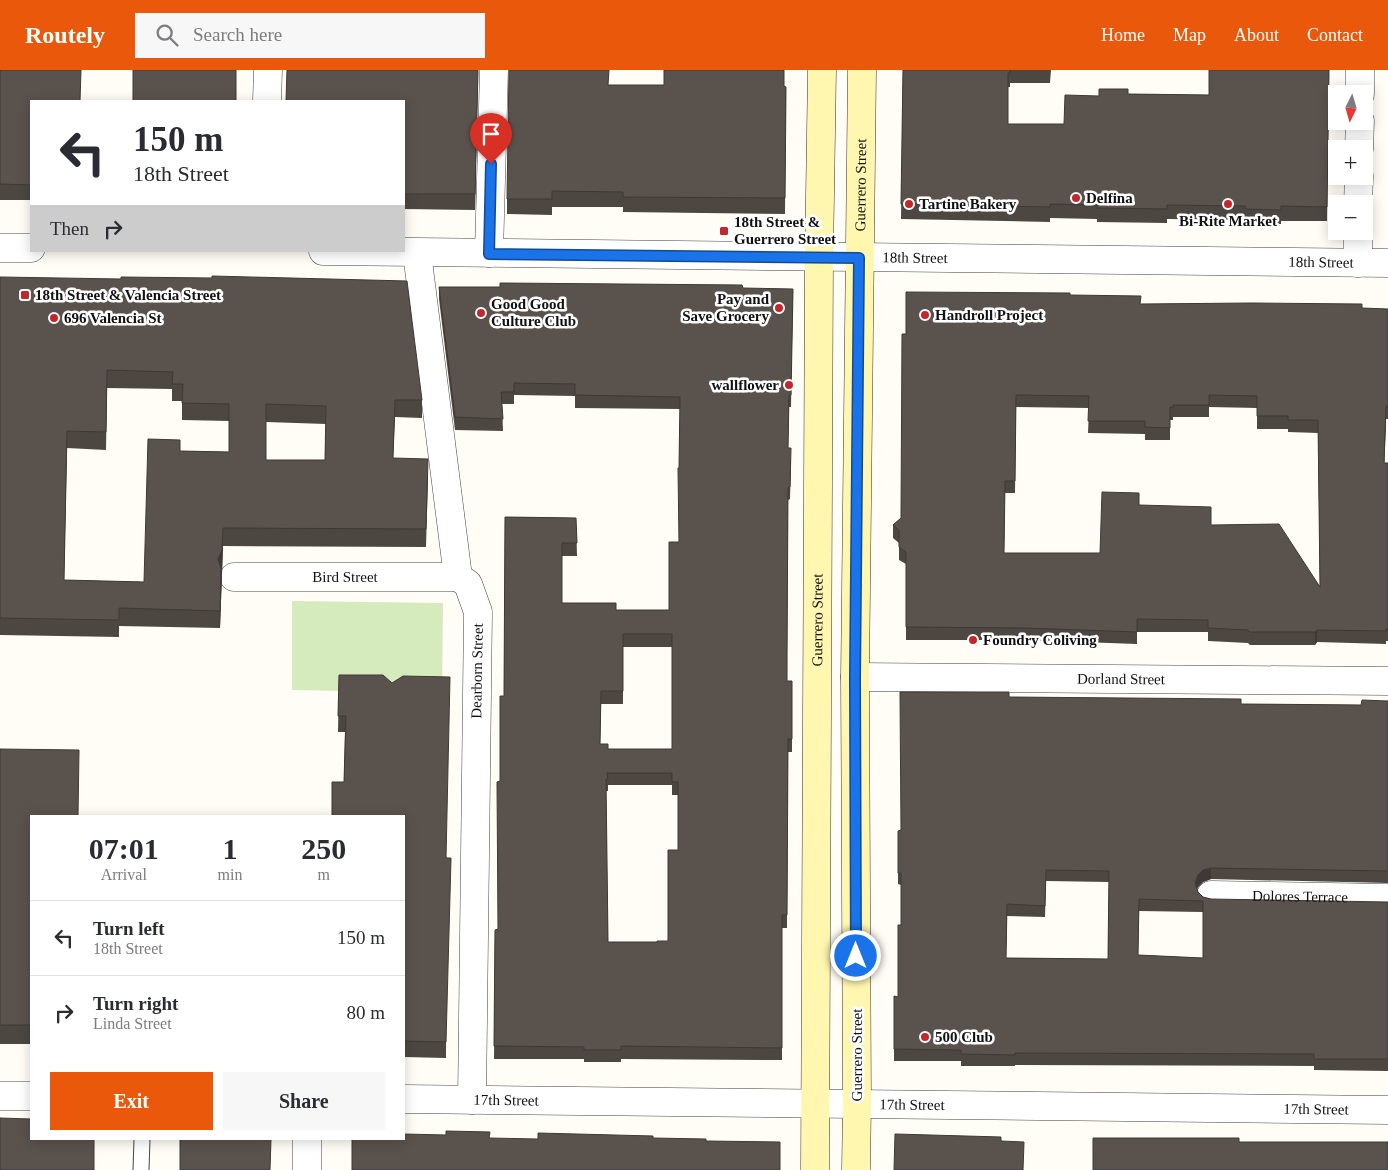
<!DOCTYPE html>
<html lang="en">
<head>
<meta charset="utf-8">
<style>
	body { margin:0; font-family:Georgia,serif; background:#f7f7f7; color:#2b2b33; height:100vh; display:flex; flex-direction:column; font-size:19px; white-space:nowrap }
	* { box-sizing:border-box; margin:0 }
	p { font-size:16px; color:#7c7c81 }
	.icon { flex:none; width:28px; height:28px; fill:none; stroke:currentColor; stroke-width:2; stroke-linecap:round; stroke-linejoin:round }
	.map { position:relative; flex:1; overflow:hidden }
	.drawer { position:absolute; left:30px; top:745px; width:375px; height:325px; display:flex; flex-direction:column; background:#fff; border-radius:0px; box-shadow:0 2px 12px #0003 }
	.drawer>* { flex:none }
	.banner { position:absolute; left:30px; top:30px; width:375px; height:152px; border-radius:0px; box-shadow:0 2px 12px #0003; background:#fff; color:#2b2b33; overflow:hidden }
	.needle { width:32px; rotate:185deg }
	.controls { position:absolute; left:1328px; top:15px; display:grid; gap:10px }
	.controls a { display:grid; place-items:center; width:45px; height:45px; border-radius:0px; background:#fff; box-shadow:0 2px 12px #0003; font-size:25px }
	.pin { position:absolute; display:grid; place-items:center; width:42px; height:42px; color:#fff; margin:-51px -21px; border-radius:50% 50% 50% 0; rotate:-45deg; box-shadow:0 0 5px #0007 }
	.pin .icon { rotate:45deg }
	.me { position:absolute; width:55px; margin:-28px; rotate:0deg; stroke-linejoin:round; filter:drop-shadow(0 0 4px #0008) }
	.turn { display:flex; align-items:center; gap:18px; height:105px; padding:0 20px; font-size:22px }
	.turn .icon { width:65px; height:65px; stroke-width:2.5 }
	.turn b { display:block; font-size:35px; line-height:42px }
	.then { display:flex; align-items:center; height:48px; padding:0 20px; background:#0003; gap:10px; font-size:19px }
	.eta { display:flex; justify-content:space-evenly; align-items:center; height:85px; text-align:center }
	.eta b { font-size:30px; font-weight:600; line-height:35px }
	.action { display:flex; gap:10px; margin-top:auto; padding:10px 20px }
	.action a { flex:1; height:58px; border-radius:0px; background:#ea580c; color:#fff; font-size:20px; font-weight:600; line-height:58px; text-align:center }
	.action a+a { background:#f7f7f7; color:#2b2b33 }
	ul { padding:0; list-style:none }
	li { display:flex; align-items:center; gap:15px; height:75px; padding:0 20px; border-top:1px solid #e1e1e2 }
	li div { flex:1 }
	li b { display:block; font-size:19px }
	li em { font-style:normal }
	header { display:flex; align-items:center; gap:30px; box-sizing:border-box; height:70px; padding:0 25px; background:#ea580c; color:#fff }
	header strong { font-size:24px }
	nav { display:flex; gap:28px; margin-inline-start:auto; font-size:18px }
	.search { width:350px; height:45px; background:#f7f7f7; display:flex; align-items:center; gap:12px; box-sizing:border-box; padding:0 18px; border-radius:0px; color:#7c7c81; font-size:19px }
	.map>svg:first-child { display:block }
	.grass { fill:#d5ebbd }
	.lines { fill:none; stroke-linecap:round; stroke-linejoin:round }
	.service-casing { stroke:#444; stroke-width:17 }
	.minor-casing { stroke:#444; stroke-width:29 }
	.tertiary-casing { stroke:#444; stroke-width:29 }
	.secondary-casing { stroke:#333; stroke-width:29 }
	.service { stroke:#fff; stroke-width:15 }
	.minor { stroke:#fff; stroke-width:28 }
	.tertiary { stroke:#fff; stroke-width:28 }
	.secondary { stroke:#fff6b0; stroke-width:28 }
	.wall { fill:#4d4742; fill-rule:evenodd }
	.shaded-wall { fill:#3f3936 }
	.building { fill:#5a524d; stroke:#3f3936; fill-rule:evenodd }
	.route-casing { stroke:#114b97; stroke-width:12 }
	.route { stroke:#1a73e8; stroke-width:9 }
	.poi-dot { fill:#c4262e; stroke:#fff; stroke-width:2 }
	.labels { text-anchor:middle; stroke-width:5; stroke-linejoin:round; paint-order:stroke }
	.street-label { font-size:15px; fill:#111; stroke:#fff }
	.poi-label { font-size:15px; font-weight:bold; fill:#111; stroke:#fff; text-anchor:start }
</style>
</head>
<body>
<header>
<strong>Routely</strong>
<div class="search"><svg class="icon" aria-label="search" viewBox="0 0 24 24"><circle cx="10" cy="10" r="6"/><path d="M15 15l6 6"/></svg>Search here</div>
<nav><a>Home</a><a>Map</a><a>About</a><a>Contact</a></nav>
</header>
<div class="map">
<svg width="1388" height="1100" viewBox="0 0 1388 1100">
	<rect width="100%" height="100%" fill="#fffdf5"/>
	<path class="grass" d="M292,531l151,2 -1,90 -150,-3z"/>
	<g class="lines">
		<defs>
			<path id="service" d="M141,1100l1,-31"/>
			<g id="minor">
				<path d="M1360,24v-24"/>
				<path d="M267,31l1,-31"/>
				<path d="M1359,79l1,-28"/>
				<path d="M1358,134l1,-28"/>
				<path d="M417,183l41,324 10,7 10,28 -6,488"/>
				<path d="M489,183l5,-183"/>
				<path d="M1358,193v-32"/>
				<path id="s1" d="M234,507h224"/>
				<path id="s2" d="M855,607l533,4"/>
				<path id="s3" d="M1211,825l177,3"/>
				<path d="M307,1100v-31"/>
			</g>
			<g id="tertiary">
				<path d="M0,178h31"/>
				<path id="s4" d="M323,181l1065,12"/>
				<path d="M0,1026h31"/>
				<path id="s5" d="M404,1029l984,11"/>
			</g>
			<g id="secondary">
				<path id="s6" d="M815,1100l4,-912 3,-188"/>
				<path id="s7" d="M856,1100l1,-67 -2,-426 7,-607"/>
			</g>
		</defs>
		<use href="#service" class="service-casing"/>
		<use href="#minor" class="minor-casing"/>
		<use href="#tertiary" class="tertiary-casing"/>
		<use href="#secondary" class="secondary-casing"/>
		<use href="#service" class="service"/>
		<use href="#minor" class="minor"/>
		<use href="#tertiary" class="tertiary"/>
		<use href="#secondary" class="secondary"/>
	</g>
	<g class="wall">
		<path d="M0,0l31,31v99h-31z"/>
		<path d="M478,0l-3,140 -71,-1v-108z"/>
		<path d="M903,0h148l-1,13h-40v4h-2v37h56l35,-28 29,-2 81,1 120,-25 -2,151h-46v3l-36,-1v-3l-78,-1v4l-70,-1v-3l-47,-1v4l-149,-3z"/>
		<path d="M609,15l177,2 -1,127 -162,-2v-5h-71v8l-45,-1v-15z"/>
		<path d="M0,207l422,123v18l-27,-1 -2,41 35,19 -2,70 -203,-1 -3,82 -101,-2v11l-119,-2zM107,318l65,1v12h10v19l47,1v31l-49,-1 -36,131 -80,-2 3,-132 39,2zM266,352l60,2 -1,36h-59z"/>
		<path d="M439,217l354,2 -2,118h-2l-1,41 3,13 -1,38 -2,1 -1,181h5v71h-4l-1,176h-5v132l-161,-1v3h-37v-3h-90l1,-129 3,-1 2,-148 4,-85 1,-179 71,1 1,38h-15v47l54,7h53l10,-68 1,-133 -105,-1v-12l-61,-1v9h-12l1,27 -48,-1 -16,-131zM623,577h49v102h-64l-8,-5 1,-40h22zM608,715h64v10h6v55l-10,91 -11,1h-49l-2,-151h2z"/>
		<path d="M1070,225l71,9 247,5v110h-2l-2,44h4v178h-2v3l-69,-2 -2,3h-65l-2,-2 -40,-2v-9h-71v12l-112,-4h-119v-76l-7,-4v-17l-6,-5v-13l8,-7 5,-184zM1016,337l73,1 -1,25 57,1v6h25v-20h3v-3h36v-10l48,1v21h31v3l30,1 2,153 -109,-61 -72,-20 -39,48h-96l1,-60h10z"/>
		<path d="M339,605l108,183 -1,200 -42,-1v-241l-60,-34 1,-50h-7z"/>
		<path d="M1009,627l232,7 120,1 27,-4v182l-177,-4 -8,3 -5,5 -1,2 1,3 5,5 185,52v122l-74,-1v-4l-299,-1v1h-54v-5h-67v-65l4,1 3,-72v-40l-3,-1v-53l3,-1zM1046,811l63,1 -1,77 -102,-1 1,-42 38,1zM1139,841l64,1v46l-65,-3z"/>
		<path d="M0,679l31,67v228h-31z"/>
	</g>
	<g class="shaded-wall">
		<path d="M478,0l-3,140v-16z"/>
		<path d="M1386,336v13l-2,56v-12z"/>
		<path d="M223,458v18l-3,82 -2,-69z"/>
		<path d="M1317,560v12l-2,3v-13z"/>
		<path d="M1211,798v11l-8,3 -5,5 -3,7v-11l3,-8 5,-5z"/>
	</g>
	<g class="building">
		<path d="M0,0h81l-1,31h-49v84l-31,-1z"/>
		<rect x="133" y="0" width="103" height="31"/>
		<path d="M287,0h191l-3,124h-71v-93h-118z"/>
		<path d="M509,0h100l-1,15h56v-15h120v16l2,1 -1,111 -162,-1v-5l-71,-1v8h-45z"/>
		<path d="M903,0h107v3h-2v51h56l1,-29 34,1v-7h29v5l81,1v-25h120l-2,137 -46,-1v4l-36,-1v-3l-78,-1v4l-70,-1v-3l-47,-1v3l-149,-3z"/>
		<path d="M212,206l195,5 15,119h-27l-2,58 35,1 -2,70 -203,-1 -1,22 -4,9 3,9 -1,43 -101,-3v12l-119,-2v-341l121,2v-2l91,1zM107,300l66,2 -1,12h11l-1,19 47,1v48l-49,-1v-11l-32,-1 -4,143 -80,-2 3,-149 39,1zM266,334l60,2 -1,54h-59z"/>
		<path d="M500,213l242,2 1,3 50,1 -2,106h-2l-1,53h3l-1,39h-2l-1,166v28h5v58h-4l-1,176h-5v133l-161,-2v4h-37v-3l-90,-1 1,-116 3,-1 -1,-147 3,-1v-85h4l1,-179 71,1 1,25h-15v60h54v7h53v-68h10l-1,-74h1l1,-71 -105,-2v-11l-61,-1v9h-13l2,27 -48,-2 -16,-130h61zM623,564h49v115h-64v-5h-8l1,-53h22zM607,703h65v9h6v68h-10v91h-11v1h-49l-2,-163h2z"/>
		<path d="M906,222l164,1v2l71,1 -1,8 111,-1 111,1v4l26,1v97h-2l-2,57h4v166h-2v2l-69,-1 -2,2h-65l-2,-2 -40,-2v-8l-71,-1v13l-112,-4 -119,-1v-75l-7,-5v-17l-6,-5 8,-7 1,-184h4zM1016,325l73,1 -1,25h57v6l25,1v-21l3,1v-3h36v-10l48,1v20h31v4h30l2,167 -41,-63 -68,1v-18l-72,-2v-12l-37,-1 -2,61h-96l1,-72h10z"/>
		<path d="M339,605h44l9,8 11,-7 47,1 -4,181h5l-5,184 -42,-1v-225h-72v-34h12l2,-66h-8z"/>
		<path d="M900,622h109v5l232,2v5l120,1 1,-5 26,1v170l-177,-3 -8,2 -5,5 -3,8 3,9 5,5 8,2 177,3v157h-74v-5l-299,-1v2l-54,-1v-4l-67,-1v-53l4,1v-72h3v-52h-3v-42l3,-1zM1046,800l63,1 -1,88 -102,-1 1,-54 38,2zM1139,829l64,2v57l-65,-3z"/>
		<path d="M0,679l79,1 -1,66h-47v209h-31z"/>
		<path d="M0,1048l31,1v20h63v31h-94z"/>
		<path d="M446,1061l44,1 -1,6 49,1v-6l115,3v2l53,1v2l74,1v28h-428v-31h52v-5l42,1z"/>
		<path d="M895,1064l106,3v4l23,1 -1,28h-129z"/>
		<path d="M1093,1068h146v4h149v28h-295z"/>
		<path d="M180,1069h91l-1,31h-90z"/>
	</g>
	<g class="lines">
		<defs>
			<path id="route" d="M491,94l-2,90 370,4 -4,420 1,278"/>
		</defs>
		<use href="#route" class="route-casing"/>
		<use href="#route" class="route"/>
	</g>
	<g class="poi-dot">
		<circle cx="1076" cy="128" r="5"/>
		<circle cx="909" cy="134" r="5"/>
		<circle cx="1228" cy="134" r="5"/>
		<rect x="719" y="156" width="10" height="10" rx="2.5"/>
		<rect x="20" y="220" width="10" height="10" rx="2.5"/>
		<circle cx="779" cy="238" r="5"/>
		<circle cx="481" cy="243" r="5"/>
		<circle cx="925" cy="245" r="5"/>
		<circle cx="54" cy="248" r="5"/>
		<circle cx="789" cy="315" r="5"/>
		<circle cx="973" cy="570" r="5"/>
		<circle cx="925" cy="967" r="5"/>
	</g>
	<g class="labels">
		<g class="street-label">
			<text dy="5" stroke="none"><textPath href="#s7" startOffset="985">Guerrero Street</textPath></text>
			<text dy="5" stroke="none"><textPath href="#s4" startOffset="592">18th Street</textPath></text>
			<text dy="5" stroke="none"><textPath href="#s4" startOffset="998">18th Street</textPath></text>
			<text dy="5" stroke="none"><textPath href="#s1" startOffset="111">Bird Street</textPath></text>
			<text dy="5" stroke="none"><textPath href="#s6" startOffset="550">Guerrero Street</textPath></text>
			<text transform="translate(477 601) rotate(-89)" y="5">Dearborn Street</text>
			<text dy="5" stroke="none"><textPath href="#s2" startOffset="266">Dorland Street</textPath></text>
			<text dy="5" stroke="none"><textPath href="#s3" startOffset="89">Dolores Terrace</textPath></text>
			<text transform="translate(857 985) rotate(-90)" y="5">Guerrero Street</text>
			<text dy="5" stroke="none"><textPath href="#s5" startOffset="102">17th Street</textPath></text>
			<text dy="5" stroke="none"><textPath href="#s5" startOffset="508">17th Street</textPath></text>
			<text dy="5" stroke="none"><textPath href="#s5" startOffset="912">17th Street</textPath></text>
		</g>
		<g class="poi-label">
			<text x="1086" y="133">Delfina</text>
			<text x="919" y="139">Tartine Bakery</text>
			<text x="1228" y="156" text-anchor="middle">Bi-Rite Market</text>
			<text x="734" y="157">18th Street &amp;<tspan x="734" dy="17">Guerrero Street</tspan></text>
			<text x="35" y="230">18th Street &amp; Valencia Street</text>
			<text x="769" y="234" text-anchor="end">Pay and<tspan x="769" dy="17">Save Grocery</tspan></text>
			<text x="491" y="239">Good Good<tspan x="491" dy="17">Culture Club</tspan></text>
			<text x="935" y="250">Handroll Project</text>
			<text x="64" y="253">696 Valencia St</text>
			<text x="779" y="320" text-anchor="end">wallflower</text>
			<text x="983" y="575">Foundry Coliving</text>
			<text x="935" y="972">500 Club</text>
		</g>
	</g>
</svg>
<div class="controls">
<a><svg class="needle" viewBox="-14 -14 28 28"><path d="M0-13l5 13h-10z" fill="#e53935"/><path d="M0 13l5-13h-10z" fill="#7c7c81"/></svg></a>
<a>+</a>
<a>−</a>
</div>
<div class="pin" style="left:491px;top:94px;background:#d93025"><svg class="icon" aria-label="arrive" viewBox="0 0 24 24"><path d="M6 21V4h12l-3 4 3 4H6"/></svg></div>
<svg class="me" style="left:856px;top:886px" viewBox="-20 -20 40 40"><circle r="17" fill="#1a73e8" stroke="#fff" stroke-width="3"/><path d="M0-11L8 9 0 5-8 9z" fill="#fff"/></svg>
<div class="banner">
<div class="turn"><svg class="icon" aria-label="left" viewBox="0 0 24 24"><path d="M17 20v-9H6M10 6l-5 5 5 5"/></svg><div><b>150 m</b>18th Street</div></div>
<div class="then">Then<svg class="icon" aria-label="right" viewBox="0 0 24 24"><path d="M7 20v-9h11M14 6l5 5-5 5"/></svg></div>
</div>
<section class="drawer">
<div class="eta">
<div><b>07:01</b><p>Arrival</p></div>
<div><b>1</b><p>min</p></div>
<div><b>250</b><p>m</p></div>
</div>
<ul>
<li><svg class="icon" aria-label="left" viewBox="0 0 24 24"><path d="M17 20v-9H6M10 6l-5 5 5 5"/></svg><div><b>Turn left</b><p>18th Street</p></div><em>150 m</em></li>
<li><svg class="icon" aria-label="right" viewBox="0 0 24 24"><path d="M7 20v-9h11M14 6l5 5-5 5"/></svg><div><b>Turn right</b><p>Linda Street</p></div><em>80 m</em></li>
</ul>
<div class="action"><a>Exit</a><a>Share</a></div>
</section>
</div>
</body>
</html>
